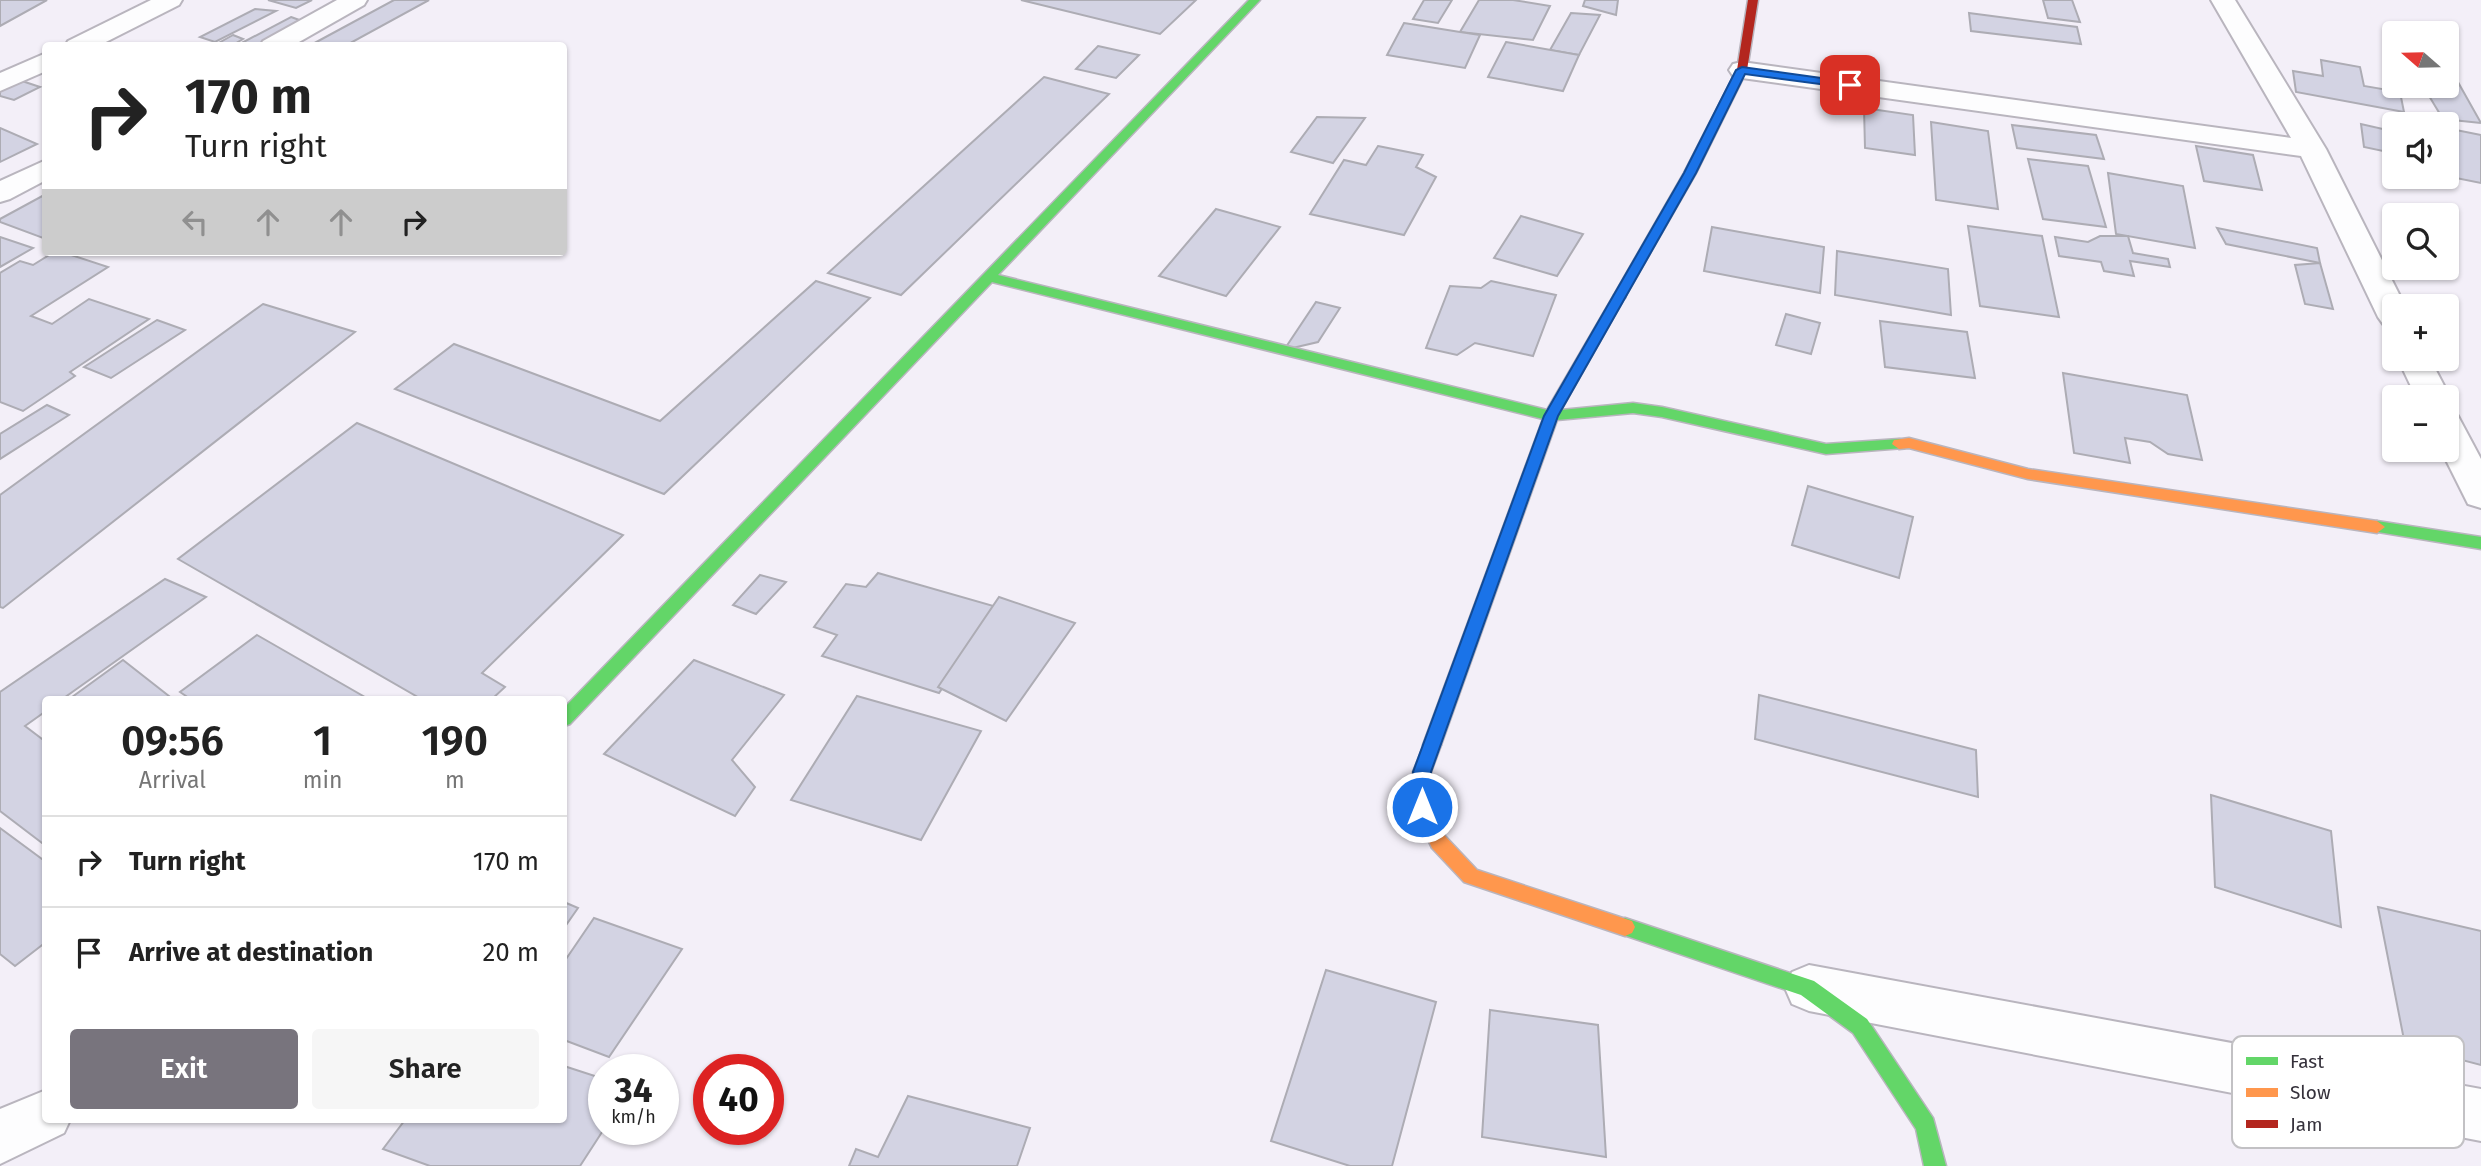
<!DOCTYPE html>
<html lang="en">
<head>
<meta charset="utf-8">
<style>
	body { margin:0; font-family:"Fira Sans",sans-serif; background:#f6f6f6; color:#222; height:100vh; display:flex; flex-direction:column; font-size:26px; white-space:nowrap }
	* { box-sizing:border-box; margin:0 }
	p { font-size:23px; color:#767676 }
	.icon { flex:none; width:38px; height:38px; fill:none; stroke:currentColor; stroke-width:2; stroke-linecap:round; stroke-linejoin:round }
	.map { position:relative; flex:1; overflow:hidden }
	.panel { position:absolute; left:42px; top:696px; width:525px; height:427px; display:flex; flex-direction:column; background:#fff; border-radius:7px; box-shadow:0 2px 5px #0004 }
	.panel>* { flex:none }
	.hud { position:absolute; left:42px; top:42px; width:525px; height:214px; border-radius:7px; box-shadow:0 2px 5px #0004; background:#fff; color:#222; overflow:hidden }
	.needle { width:46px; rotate:290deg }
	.fabs { position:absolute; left:2382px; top:21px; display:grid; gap:14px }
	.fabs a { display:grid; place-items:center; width:77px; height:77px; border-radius:7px; background:#fff; box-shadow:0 2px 5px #0004; font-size:35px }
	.speed { position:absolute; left:588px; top:1054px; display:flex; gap:14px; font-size:35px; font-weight:700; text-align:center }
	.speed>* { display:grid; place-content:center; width:91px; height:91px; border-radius:50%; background:#fff; box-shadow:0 2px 5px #0004; line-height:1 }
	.speed small { font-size:18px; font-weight:400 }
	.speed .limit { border:10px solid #d22; background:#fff; color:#111 }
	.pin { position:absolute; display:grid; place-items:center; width:60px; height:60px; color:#fff; margin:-30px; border-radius:14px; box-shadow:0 4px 10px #0006 }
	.me { position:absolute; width:77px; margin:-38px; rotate:0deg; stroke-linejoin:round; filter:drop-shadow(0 0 5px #0008) }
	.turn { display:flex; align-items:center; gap:24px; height:147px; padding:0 28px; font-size:32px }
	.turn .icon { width:91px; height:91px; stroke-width:2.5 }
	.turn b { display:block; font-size:49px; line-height:60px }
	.lanes { display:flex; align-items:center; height:66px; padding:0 28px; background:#0003; justify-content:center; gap:35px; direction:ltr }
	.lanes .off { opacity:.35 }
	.eta { display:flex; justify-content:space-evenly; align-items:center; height:119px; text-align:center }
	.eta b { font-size:42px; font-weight:600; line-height:49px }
	.primary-button { display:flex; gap:14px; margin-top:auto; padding:14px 28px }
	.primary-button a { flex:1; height:80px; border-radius:7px; background:#78747d; color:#fff; font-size:28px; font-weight:600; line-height:80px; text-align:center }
	.primary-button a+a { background:#f6f6f6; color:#222 }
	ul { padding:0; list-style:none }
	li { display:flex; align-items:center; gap:21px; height:91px; padding:0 28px; border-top:2px solid #e0e0e0 }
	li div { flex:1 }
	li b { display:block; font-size:26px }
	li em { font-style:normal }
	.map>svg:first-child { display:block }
	.building { fill:#d3d3e3; stroke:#adacb4; stroke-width:2 }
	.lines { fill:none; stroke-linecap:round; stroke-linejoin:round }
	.street-casing { stroke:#b9b5be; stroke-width:4 }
	.fast-casing { stroke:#b9b5be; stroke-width:3 }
	.slow-casing { stroke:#b9b5be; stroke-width:3 }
	.jam-casing { stroke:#b9b5be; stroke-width:3 }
	.street { fill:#fdfdfe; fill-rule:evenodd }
	.fast { fill:#63d668; fill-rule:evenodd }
	.slow { fill:#ff974d; fill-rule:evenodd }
	.jam { fill:#b3261e; fill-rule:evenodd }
	.route { fill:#1a73e8; stroke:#114b97; stroke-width:2 }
	.key { fill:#fff; stroke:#c2c1c4; stroke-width:2 }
	.key-label { font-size:19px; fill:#35313b }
</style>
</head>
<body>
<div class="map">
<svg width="2481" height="1166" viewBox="0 0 2481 1166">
	<rect width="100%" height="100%" fill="#f3eff8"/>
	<g class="building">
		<path d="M0,0h47l-47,26z"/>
		<path d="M268,0h44l-16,8z"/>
		<path d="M394,0h35l-84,46h-36z"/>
		<path d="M1021,0h175l-36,34z"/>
		<path d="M1424,0h28l-14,23 -25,-4z"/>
		<path d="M1479,0h34l37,6 -17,34 -73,-8z"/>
		<path d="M1585,0h33l-2,15 -33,-9z"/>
		<path d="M2043,0h29l8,22 -32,-4z"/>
		<path d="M255,9l21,2 -61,31 -15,-5z"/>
		<path d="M1571,13l29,2 -21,40 -29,-5z"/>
		<path d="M1969,13l108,14 4,17 -110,-13z"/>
		<path d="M291,17l14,5 -46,24h-23z"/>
		<path d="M1404,23l56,9 20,3 -15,33 -78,-13z"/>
		<path d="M233,35l10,4 -12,7 -14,-2z"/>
		<path d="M1506,42l73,13 -16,36 -75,-14z"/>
		<path d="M1098,46l41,9 -23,23 -40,-9z"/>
		<path d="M2321,60l39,7 4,19 36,6 4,20 -108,-20 -3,-21 30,5z"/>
		<path d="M2446,74l8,1 27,48 -38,-4 -20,-33h23z"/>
		<path d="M1044,77l65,17 -208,201 -73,-22z"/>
		<path d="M19,80l21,7 -26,13 -14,-4v-6z"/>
		<path d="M1864,108l49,7 2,40 -50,-7z"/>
		<path d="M2385,116l42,8h-33v41l-5,-1 -1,-12 -24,-5 -3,-23 26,6z"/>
		<path d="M1317,117l48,1 -32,45 -42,-11z"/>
		<path d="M1931,122l57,9 10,78 -62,-9z"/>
		<path d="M2012,125l84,10 8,24 -87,-11z"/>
		<path d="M0,128l37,16 -37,18z"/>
		<path d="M2446,128l35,7v48l-35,-7z"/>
		<path d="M1378,146l45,9 -7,12 20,10 -32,58 -94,-21 34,-54 22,5z"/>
		<path d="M2196,146l57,9 9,35 -58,-9z"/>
		<path d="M2028,159l60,7 18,61 -63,-8z"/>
		<path d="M2108,173l75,13 12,62 -79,-14z"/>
		<path d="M46,194v42l-3,2 -43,-16v-3z"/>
		<path d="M1216,209l64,18 -54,69 -67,-20z"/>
		<path d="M1521,216l62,18 -26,42 -63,-18z"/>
		<path d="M1968,226l74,10 17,81 -79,-11z"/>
		<path d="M1712,227l112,20 -4,46 -116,-22z"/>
		<path d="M2217,228l100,20 3,15 -94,-19z"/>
		<path d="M2100,236h28l5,17 35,6 2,8 -40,-6 4,15 -30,-5 -3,-9 -42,-6 -4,-19 33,5z"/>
		<path d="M0,237l33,11 -33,19z"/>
		<path d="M1837,251l111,18 3,46 -116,-20z"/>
		<path d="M54,252h8l46,15 -77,49 21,8 37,-25 60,20 -79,53 5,4 -52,35 -23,-9v-129l20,-12 13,4z"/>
		<path d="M2320,263l13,46 -28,-5 -10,-39z"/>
		<path d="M816,281l54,17 -206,196 -269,-105 59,-45 206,77z"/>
		<path d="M1491,281l65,14 -23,61 -58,-13 -18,12 -31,-7 24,-62 31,2z"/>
		<path d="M1316,302l24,6 -22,34 -34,8z"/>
		<path d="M263,304l92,28 -352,276 -3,-1v-112z"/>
		<path d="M1786,314l34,9 -9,31 -35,-9z"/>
		<path d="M157,320l28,10 -74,48 -27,-11z"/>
		<path d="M1880,321l87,11 8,46 -90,-11z"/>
		<path d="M2063,373l124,22 15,65 -34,-6 -18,-12 -25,-4 5,25 -56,-10z"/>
		<path d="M47,405l22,10 -69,44v-25z"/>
		<path d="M357,423l266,112 -141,138 23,14 -14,13h-68l-245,-141z"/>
		<path d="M1808,486l105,31 -14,61 -107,-33z"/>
		<path d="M878,573l119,34 -58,86 -117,-37 15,-21 -23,-8 32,-43 20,3z"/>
		<path d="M760,575l26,7 -30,32 -23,-9z"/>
		<path d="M165,579l41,18 -145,103h-15v11l-21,15 21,16v104l-46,-35v-119z"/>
		<path d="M999,597l76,26 -69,98 -68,-34z"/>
		<path d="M257,635l113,65h-178l-12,-8z"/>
		<path d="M123,660l51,40h-106z"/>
		<path d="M694,660l90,35 -52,65 23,27 -20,29 -131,-62z"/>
		<path d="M1759,695l217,55 2,47 -223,-58z"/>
		<path d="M857,696l124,35 -60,109 -130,-40z"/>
		<path d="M2211,795l120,36 10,96 -126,-40z"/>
		<path d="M0,828l46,34v80l-31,24 -15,-12z"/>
		<path d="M564,902l14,6 -14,20z"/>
		<path d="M2378,907l103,24v134l-76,-20z"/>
		<path d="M594,918l88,31 -73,108 -45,-17v-78z"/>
		<path d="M1326,970l110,32 -44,164h-42l-79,-25z"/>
		<path d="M1490,1010l108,15 8,132 -124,-20z"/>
		<path d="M564,1066l40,13v50l-24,37h-150l-47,-17 22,-29h159z"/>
		<path d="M908,1096l122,32 -13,38h-168l7,-17 22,8z"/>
	</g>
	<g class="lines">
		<defs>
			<g id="street">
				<path d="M151,0h31l-3,5 -81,41h-33l3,-5z"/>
				<path d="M337,0h30l-3,5 -72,41h-32l3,-5z"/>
				<path d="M2211,0h24l91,149 79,157h-11v21l-11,-3 -5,-7 -77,-161 -559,-78 -9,-2 -4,-6 4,-6 9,-2 549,76z"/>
				<path d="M46,53v18l-46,20v-18z"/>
				<path d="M46,160v20l-36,19 -10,3v-21z"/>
				<path d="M2398,359h32l20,38 -4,6v-6h-30z"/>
				<path d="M2446,412l12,4 23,43v49l-13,-4 -27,-54h5z"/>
				<path d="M1809,965l672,124v52l-672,-130 -17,-7 -7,-16 7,-16z"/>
				<path d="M46,1090v30h24l-6,13 -64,31v-55z"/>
			</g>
			<g id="fast">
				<path d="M1249,0h11l-262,275 549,135 67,-115 6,-4 6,4 -65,115 72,-7 29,4 164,37 73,-5 5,1 2,4 -2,4 -78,6 -164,-37 -29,-4 -76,7 -116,325 -3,5 -6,2 -6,-2 -3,-5 120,-326 -551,-137 -422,442 -6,2v-18z"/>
				<path d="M2377,521l104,16v12l-109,-18 -3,-4 3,-4z"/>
				<path d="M1625,918l189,63 53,38 66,99 13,48h-22l-8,-37 -63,-96 -52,-38 -183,-62 -3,-6 3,-6z"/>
			</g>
			<g id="slow">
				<path d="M1909,438l119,31 349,52 8,6 -8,6 -349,-54 -119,-31 -10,1 -7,-5 2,-4z"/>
				<path d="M1432,738l6,2 3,5 -10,27v35l14,29 32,34 155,51 3,6 -3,6 -7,3 -161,-54 -32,-34 -19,-41v-35l13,-32z"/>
			</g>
			<path id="jam" d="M1748,0h10l-11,70 -51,103 -70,122 -1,3h-10l-1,-3 70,-122 53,-103z"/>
		</defs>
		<use href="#street" class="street-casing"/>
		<use href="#fast" class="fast-casing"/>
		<use href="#slow" class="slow-casing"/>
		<use href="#jam" class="jam-casing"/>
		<use href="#street" class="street"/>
		<use href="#fast" class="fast"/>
		<use href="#slow" class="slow"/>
		<use href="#jam" class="jam"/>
	</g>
	<path class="route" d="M1742,67l108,15 6,3 -6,3 -105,-14 -49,99 -138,243 -127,356v35l-3,5 -6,3 -6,-3 -3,-5v-35l131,-356 140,-243 52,-103z"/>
	<rect x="2232" y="1036" width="232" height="112" rx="10" class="key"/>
	<rect x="2246" y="1057" width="32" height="8" fill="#63d668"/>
	<rect x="2246" y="1088" width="32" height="9" fill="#ff974d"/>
	<rect x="2246" y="1120" width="32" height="8" fill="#b3261e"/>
	<g class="key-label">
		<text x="2290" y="1068">Fast</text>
		<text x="2290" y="1099">Slow</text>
		<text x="2290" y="1131">Jam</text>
	</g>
</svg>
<div class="fabs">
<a><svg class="needle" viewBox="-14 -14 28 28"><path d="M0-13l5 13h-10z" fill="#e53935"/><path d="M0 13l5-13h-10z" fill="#767676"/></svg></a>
<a><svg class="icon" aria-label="sound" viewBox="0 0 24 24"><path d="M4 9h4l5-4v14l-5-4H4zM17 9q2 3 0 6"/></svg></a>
<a><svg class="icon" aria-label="search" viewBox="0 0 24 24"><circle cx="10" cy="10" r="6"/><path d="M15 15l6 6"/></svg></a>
<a>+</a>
<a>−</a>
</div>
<div class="speed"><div>34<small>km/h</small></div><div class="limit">40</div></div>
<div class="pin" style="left:1850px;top:85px;background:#d93025"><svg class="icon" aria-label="arrive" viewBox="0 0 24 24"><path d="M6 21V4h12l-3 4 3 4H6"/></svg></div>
<svg class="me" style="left:1422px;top:807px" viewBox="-20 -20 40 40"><circle r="17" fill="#1a73e8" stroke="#fff" stroke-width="3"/><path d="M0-11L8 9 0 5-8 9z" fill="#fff"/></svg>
<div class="hud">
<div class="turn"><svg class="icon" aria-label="right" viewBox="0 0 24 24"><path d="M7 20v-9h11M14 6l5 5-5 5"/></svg><div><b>170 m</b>Turn right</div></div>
<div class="lanes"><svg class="icon off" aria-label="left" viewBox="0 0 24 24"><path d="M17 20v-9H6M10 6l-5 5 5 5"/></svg><svg class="icon off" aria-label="ahead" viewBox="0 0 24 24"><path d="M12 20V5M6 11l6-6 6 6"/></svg><svg class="icon off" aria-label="ahead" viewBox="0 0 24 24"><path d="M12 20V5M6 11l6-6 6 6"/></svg><svg class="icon" aria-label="right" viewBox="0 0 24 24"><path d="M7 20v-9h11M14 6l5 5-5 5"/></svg></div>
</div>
<section class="panel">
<div class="eta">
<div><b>09:56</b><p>Arrival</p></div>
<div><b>1</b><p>min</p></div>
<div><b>190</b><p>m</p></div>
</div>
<ul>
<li><svg class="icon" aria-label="right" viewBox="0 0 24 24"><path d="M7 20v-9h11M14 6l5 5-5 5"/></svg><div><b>Turn right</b></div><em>170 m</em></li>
<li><svg class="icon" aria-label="arrive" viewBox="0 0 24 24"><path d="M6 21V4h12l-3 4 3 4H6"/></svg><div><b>Arrive at destination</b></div><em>20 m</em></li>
</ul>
<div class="primary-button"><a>Exit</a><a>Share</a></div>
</section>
</div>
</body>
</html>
